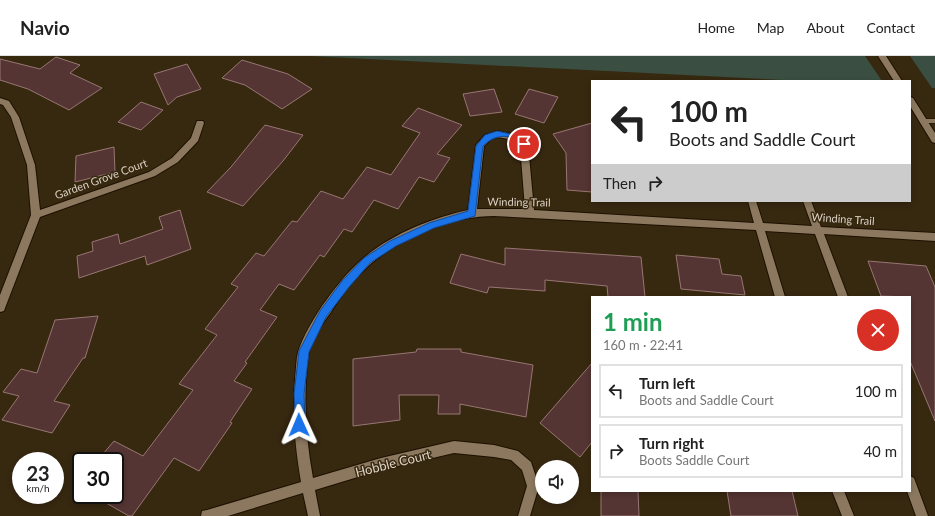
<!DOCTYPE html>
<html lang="en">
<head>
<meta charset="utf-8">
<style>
	body { margin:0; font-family:Lato,sans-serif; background:#f2f2f2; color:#222; height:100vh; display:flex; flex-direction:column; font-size:15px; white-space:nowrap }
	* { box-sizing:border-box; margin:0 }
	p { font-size:13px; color:#767676 }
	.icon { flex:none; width:22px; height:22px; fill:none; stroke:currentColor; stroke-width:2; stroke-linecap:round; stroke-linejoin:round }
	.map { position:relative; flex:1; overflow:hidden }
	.drawer { position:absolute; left:591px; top:240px; width:320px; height:196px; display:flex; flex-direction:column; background:#fff; border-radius:0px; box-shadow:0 2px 6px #0003 }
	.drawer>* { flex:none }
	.guide { position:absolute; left:591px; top:24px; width:320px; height:122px; border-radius:0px; box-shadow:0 2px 6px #0003; background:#fff; color:#222; overflow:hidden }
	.controls { position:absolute; left:535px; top:404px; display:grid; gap:8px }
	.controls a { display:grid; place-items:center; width:44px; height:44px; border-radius:50%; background:#fff; box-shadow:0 2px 6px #0003; font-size:20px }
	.speed { position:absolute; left:12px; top:396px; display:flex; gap:8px; font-size:20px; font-weight:700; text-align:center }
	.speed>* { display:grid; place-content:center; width:52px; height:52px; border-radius:50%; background:#fff; box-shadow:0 2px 6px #0003; line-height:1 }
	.speed small { font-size:10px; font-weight:400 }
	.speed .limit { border:2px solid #111; border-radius:6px; background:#fff; color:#111 }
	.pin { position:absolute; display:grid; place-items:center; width:34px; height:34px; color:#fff; margin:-17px; border:2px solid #fff; border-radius:50%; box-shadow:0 1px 4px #0007 }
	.me { position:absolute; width:44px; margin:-22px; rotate:359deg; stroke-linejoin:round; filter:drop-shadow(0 0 3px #0008) }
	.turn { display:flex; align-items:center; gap:14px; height:84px; padding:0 12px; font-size:18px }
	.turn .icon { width:52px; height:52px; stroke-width:2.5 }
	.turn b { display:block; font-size:28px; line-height:34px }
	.then { display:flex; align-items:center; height:38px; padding:0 12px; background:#0003; gap:8px; font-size:15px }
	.round { display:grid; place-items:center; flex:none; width:42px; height:42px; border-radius:21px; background:#f2f2f2 }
	.headline { display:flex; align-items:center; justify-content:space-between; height:68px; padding:0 12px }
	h1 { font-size:24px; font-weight:700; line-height:30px; color:#1e9e55 }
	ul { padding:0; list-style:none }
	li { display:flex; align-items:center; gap:12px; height:54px; margin:0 8px 6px; padding:0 4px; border:2px solid #e0e0e0; border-radius:0px }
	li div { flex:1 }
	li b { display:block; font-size:15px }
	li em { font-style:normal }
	header { display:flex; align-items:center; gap:24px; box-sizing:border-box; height:56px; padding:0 20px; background:#fff; border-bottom:1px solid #e0e0e0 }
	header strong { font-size:19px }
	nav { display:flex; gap:22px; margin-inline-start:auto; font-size:14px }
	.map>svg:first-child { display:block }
	.green { fill:#3a4e41 }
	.building { fill:#543533; stroke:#987673 }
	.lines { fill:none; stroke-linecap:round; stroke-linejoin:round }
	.service-casing { stroke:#1e1000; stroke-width:1 }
	.minor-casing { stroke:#1e1000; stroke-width:2 }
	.tertiary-casing { stroke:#1e1000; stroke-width:2 }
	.service { fill:#8b785f; fill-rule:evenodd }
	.minor { fill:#8b785f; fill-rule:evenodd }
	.tertiary { fill:#8b785f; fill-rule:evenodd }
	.route { fill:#1a73e8; stroke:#114b97 }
	.labels { text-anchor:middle; stroke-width:3; stroke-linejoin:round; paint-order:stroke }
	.street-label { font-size:11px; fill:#ddd3c5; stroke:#372810 }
	.near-street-label { font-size:13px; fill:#ddd3c5; stroke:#372810 }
</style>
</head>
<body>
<header>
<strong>Navio</strong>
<nav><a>Home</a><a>Map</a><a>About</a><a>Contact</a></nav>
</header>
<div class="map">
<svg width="935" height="460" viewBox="0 0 935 460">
	<rect width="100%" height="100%" fill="#372810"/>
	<g class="green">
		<path d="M310,0h555l17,25h-81z"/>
		<path d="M910,0h25v32h-3z"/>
	</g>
	<g class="building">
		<path d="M56,1l24,8 -10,8 32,15 -33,22 -41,-21 -28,-9v-21l40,10z"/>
		<path d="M242,4l46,14 24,15 -30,20 -37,-24 -23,-7z"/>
		<path d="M187,8l14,25 -24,8 -9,8 -14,-31z"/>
		<path d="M494,33l8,23 -32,4 -7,-22z"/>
		<path d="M529,33l29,8 -14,26 -29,-9z"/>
		<path d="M141,46l22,8 -22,20 -23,-8z"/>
		<path d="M418,52l44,17 -25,29 13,4 -16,24 -15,-5 -21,32 -24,-9 -22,32 -8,-3 -20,28 -4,-2 -26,35 -15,-6 -19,26 17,7 -32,45 2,1 -13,18 18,8 -22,33 2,1 -33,48 -25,-13 -42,58h-3l-37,-21h23v-34h-18l17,-20 29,15 50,-66 -14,-6 38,-49 -12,-6 33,-42 -7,-3 25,-31 8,3 28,-35 5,1 24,-31 22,8 24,-32 24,8 29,-42 -18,-7z"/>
		<path d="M592,67v69l-25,-2 -1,-37 -13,-19z"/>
		<path d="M265,69l38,10 -20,26 -40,45 -36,-14 24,-25z"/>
		<path d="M114,91l1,25 -40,10 1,-26z"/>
		<path d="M180,154l11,39 -44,16 -2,-9 -66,22 -2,-22 16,-5 -1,-9 26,-8 2,10 43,-15 -4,-12z"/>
		<path d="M505,192l136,9 4,40h-37l-1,-11 -62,-6v11l-56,-4 -2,6 -37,-10 11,-29 44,11z"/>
		<path d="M676,199l43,4 3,15 19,2 4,19 -64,-6z"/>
		<path d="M868,205l58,5 9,21v134l-25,-60v-64l-29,-1z"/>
		<path d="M98,260l-13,42h-2l-29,43 16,4 -18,28 -50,-13 17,-24 -16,-4 18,-23 16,4 18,-53z"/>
		<path d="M417,293h44v3l72,13 -7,52 -66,-13v10h-22l1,-19h-40l1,25 -47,6v-67l63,-7z"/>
		<path d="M592,307v79l-12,15 -40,-34z"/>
		<path d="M601,435h37l1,25h-38z"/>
		<path d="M727,435h65l6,25h-67z"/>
	</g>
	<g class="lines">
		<defs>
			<rect id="service" x="920" y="63" width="15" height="4"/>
			<g id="minor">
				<path d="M0,42l9,3 10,16 16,48 5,45 109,-38 23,-14 19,-20 6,-17h6l1,2 -6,18 -20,21 -23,14 -115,41 -35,91 -1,3 -4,1v-17l31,-80 -4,-50 -16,-48 -8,-12 -3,-1z"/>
				<path d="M497,75l24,5 7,8 6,66 220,13 -6,-22h8l7,22 49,3 -9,-25h8l10,26 114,6v8l-111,-7 24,63h-10l-23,-63 -50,-3 20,66h-10l-19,-67 -262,-14c-46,0 -96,22 -129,53 -14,12 -25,28 -34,43 -9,12 -18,25 -22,40 -2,8 -2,18 -3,27 -2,33 1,66 7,99l68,-20 73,-17 40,4 24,6 13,11 8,24 -9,30h-12l9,-30 -5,-16 -11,-10 -17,-3 -40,-4 -73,17 -66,20 5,26h-12l-5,-23 -75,23h-27l1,-5 5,-1 94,-28c-6,-35 -9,-68 -6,-103 1,-9 1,-19 3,-27 5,-16 15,-32 24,-46 11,-15 22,-30 35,-42 29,-28 72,-45 111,-54l8,-65 9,-10zM497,81l18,3 5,5 5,64h-48l7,-63 7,-7z"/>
				<path d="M910,420l4,2 14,38h-12l-9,-25h3z"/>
				<path d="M832,435h12l10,25h-12z"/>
			</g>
			<g id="tertiary">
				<path d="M878,0h8l16,25h-8z"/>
				<path d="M910,41l3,1 22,35v10l-3,-1 -22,-36z"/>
			</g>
		</defs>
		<use href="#service" class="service-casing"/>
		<use href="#minor" class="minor-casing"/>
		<use href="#tertiary" class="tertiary-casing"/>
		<use href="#service" class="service"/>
		<use href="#minor" class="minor"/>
		<use href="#tertiary" class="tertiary"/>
	</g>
	<path class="route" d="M497,75l23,5 8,8 -4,2c-3,-1 -5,-3 -8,-6 -12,-7 -24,-3 -33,6l-8,70 -41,12 -38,18 -26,17 -21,24 -23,30 -17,35 -5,42 1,31 -2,4 -4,2 -3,-2 -2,-35 5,-43 21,-40 22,-30 22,-23 26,-17 39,-18 39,-12 8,-65 9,-11z"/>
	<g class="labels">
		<g class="street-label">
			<text transform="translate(101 123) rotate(-20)" y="4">Garden Grove Court</text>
			<text transform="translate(519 146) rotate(1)" y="4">Winding Trail</text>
			<text transform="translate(843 163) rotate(4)" y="4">Winding Trail</text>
		</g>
		<g class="near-street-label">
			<text transform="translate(393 407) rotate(-14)" y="5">Hobble Court</text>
		</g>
	</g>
</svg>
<div class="controls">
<a><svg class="icon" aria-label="sound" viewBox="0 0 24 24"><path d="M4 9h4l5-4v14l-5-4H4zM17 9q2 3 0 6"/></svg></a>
</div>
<div class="speed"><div>23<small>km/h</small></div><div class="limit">30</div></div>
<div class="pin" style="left:524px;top:88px;background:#d93025"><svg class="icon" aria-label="arrive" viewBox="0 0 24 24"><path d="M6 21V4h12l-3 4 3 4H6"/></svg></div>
<svg class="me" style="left:299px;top:369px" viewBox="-20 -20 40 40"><path d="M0-17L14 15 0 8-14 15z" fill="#1a73e8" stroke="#fff" stroke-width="4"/></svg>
<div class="guide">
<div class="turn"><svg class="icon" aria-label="left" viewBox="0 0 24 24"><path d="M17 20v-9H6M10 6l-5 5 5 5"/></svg><div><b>100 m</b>Boots and Saddle Court</div></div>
<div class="then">Then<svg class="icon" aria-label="right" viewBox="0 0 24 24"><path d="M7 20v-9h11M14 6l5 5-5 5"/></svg></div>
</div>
<section class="drawer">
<div class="headline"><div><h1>1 min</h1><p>160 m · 22:41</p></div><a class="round" style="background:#d93025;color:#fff"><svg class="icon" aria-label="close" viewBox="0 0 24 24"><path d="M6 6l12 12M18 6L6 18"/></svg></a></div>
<ul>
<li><svg class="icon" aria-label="left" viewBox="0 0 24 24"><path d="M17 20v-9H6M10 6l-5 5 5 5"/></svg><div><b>Turn left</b><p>Boots and Saddle Court</p></div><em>100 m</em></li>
<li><svg class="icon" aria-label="right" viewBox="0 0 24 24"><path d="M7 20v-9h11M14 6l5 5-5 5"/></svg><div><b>Turn right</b><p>Boots Saddle Court</p></div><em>40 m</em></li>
</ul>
</section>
</div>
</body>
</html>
